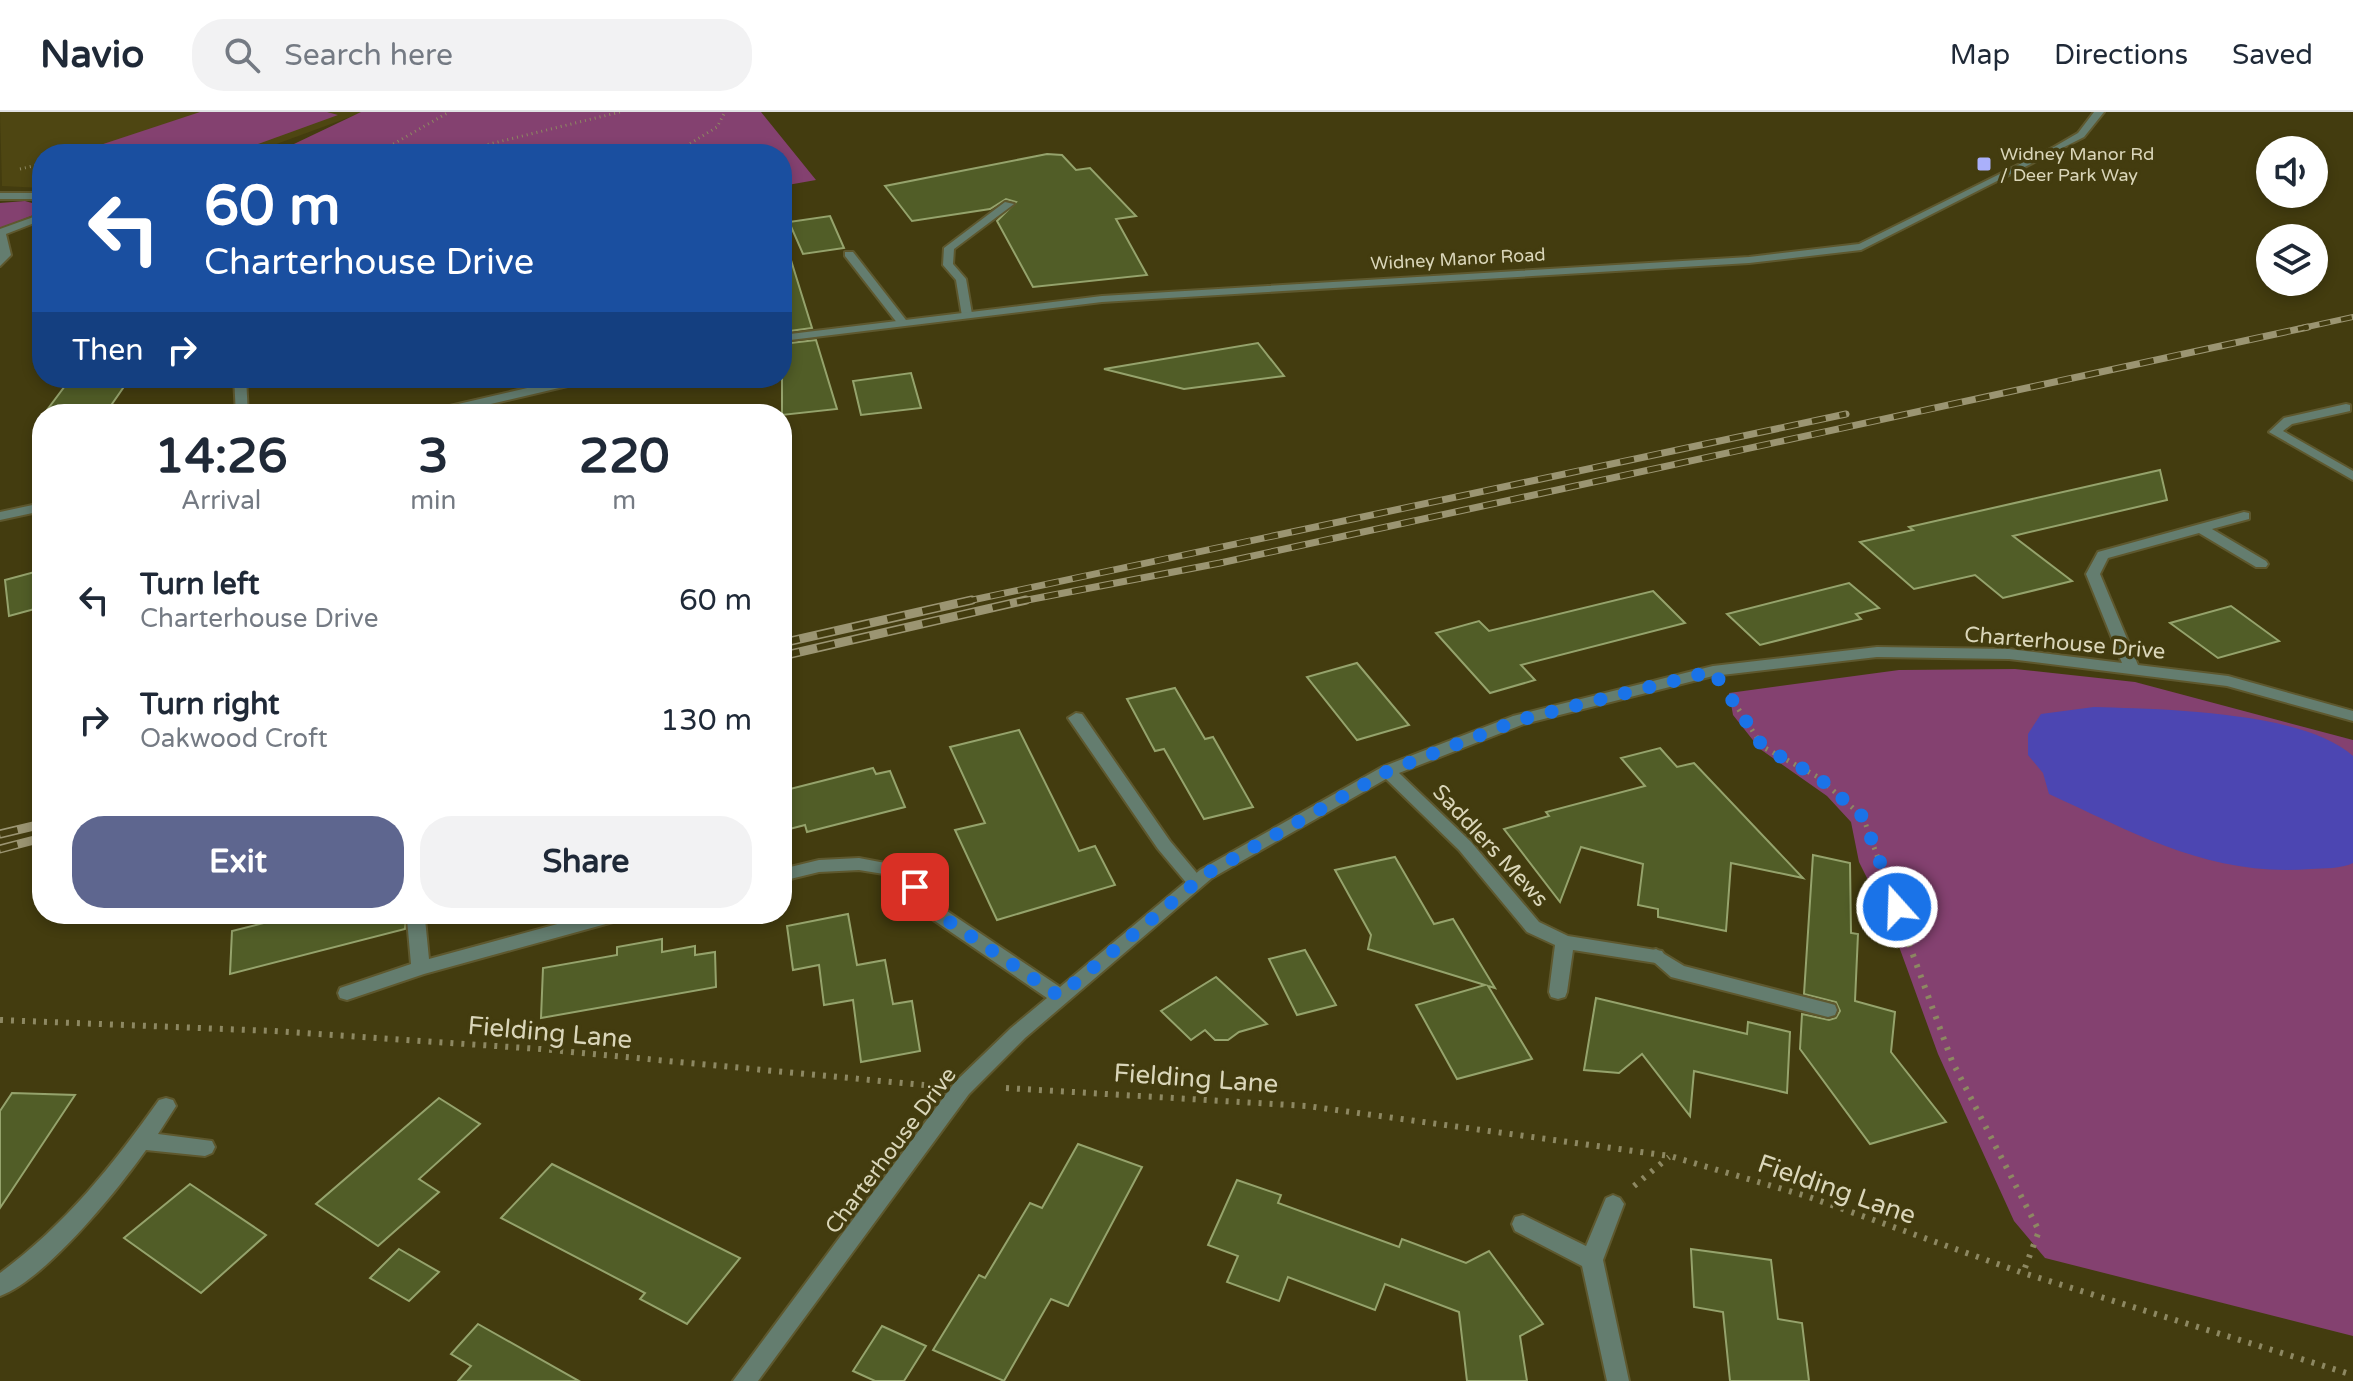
<!DOCTYPE html>
<html lang="en">
<head>
<meta charset="utf-8">
<style>
	body { margin:0; font-family:"Varela Round",sans-serif; background:#f2f2f3; color:#1f2937; height:100vh; display:flex; flex-direction:column; font-size:30px; white-space:nowrap }
	* { box-sizing:border-box; margin:0 }
	p { font-size:26px; color:#747a83 }
	.icon { flex:none; width:44px; height:44px; fill:none; stroke:currentColor; stroke-width:2; stroke-linecap:round; stroke-linejoin:round }
	.map { position:relative; flex:1; overflow:hidden }
	.panel { position:absolute; left:32px; top:292px; width:760px; height:520px; display:flex; flex-direction:column; background:#fff; border-radius:32px; box-shadow:0 4px 12px #0003 }
	.panel>* { flex:none }
	.guide { position:absolute; left:32px; top:32px; width:760px; height:244px; border-radius:32px; box-shadow:0 4px 12px #0003; background:#1a4fa0; color:#fff; overflow:hidden }
	.fabs { position:absolute; left:2256px; top:24px; display:grid; gap:16px }
	.fabs a { display:grid; place-items:center; width:72px; height:72px; border-radius:50%; background:#fff; box-shadow:0 4px 12px #0003; font-size:40px }
	.pin { position:absolute; display:grid; place-items:center; width:68px; height:68px; color:#fff; margin:-34px; border-radius:16px; box-shadow:0 4px 12px #0006 }
	.me { position:absolute; width:88px; margin:-44px; rotate:340deg; stroke-linejoin:round; filter:drop-shadow(0 0 6px #0008) }
	.turn { display:flex; align-items:center; gap:28px; height:168px; padding:0 40px; font-size:36px }
	.turn .icon { width:104px; height:104px; stroke-width:2.5 }
	.turn b { display:block; font-size:56px; line-height:68px }
	.then { display:flex; align-items:center; height:76px; padding:0 40px; background:#0003; gap:16px; font-size:30px }
	.eta { display:flex; justify-content:space-evenly; align-items:center; height:136px; text-align:center }
	.eta b { font-size:48px; font-weight:800; line-height:56px }
	.primary-button { display:flex; gap:16px; margin-top:auto; padding:16px 40px }
	.primary-button a { flex:1; height:92px; border-radius:32px; background:#5e668f; color:#fff; font-size:32px; font-weight:800; line-height:92px; text-align:center }
	.primary-button a+a { background:#f2f2f3; color:#1f2937 }
	ul { padding:0; list-style:none }
	li { display:flex; align-items:center; gap:24px; height:120px; padding:0 40px }
	li div { flex:1 }
	li b { display:block; font-size:30px }
	li em { font-style:normal }
	header { display:flex; align-items:center; gap:48px; box-sizing:border-box; height:112px; padding:0 40px; background:#fff; border-bottom:2px solid #e0e1e3 }
	header strong { font-size:38px }
	nav { display:flex; gap:44px; margin-inline-start:auto; font-size:28px }
	.search { width:560px; height:72px; background:#f2f2f3; display:flex; align-items:center; gap:20px; box-sizing:border-box; padding:0 28px; border-radius:32px; color:#747a83; font-size:30px }
	.map>svg:first-child { display:block }
	.built { fill:#4e4612 }
	.green { fill:#844170 }
	.water { fill:#4c46b2 }
	.building { fill:#515d27; stroke:#95a36c; stroke-width:2 }
	.lines { fill:none; stroke-linecap:round; stroke-linejoin:round }
	.service-casing { stroke:#5e582e; stroke-width:4 }
	.minor-casing { stroke:#5e582e; stroke-width:4 }
	.tertiary-casing { stroke:#5e582e; stroke-width:4 }
	.path-far2 { stroke:#8d8862; stroke-width:3; stroke-dasharray:1 4; stroke-linecap:butt }
	.path-far1 { stroke:#8d8862; stroke-width:5; stroke-dasharray:2 6; stroke-linecap:butt }
	.path { stroke:#8d8862; stroke-width:6; stroke-dasharray:3 8; stroke-linecap:butt }
	.service { fill:#647d6f; fill-rule:evenodd }
	.minor { fill:#647d6f; fill-rule:evenodd }
	.tertiary { fill:#647d6f; fill-rule:evenodd }
	.rail-far2-casing { stroke:#9b9572; stroke-width:6 }
	.rail-far1-casing { stroke:#9b9572; stroke-width:7 }
	.rail-casing { stroke:#9b9572; stroke-width:9 }
	.rail-far2 { stroke:#433c0f; stroke-width:4; stroke-dasharray:11; stroke-linecap:butt }
	.rail-far1 { stroke:#433c0f; stroke-width:5; stroke-dasharray:14; stroke-linecap:butt }
	.rail { stroke:#433c0f; stroke-width:6; stroke-dasharray:18; stroke-linecap:butt }
	.route { stroke:#1a73e8; stroke-width:14; stroke-dasharray:0 25.2 }
	.poi-dot { fill:#aab0fb; stroke:#433c0f; stroke-width:3 }
	.labels { text-anchor:middle; stroke-width:7; stroke-linejoin:round; paint-order:stroke }
	.far-poi-label { font-size:18px; fill:#dad6b9; stroke:#433c0f; text-anchor:start }
	.far-street-label { font-size:18px; fill:#dad6b9; stroke:#433c0f }
	.street-label { font-size:22px; fill:#dad6b9; stroke:#433c0f }
	.near-street-label { font-size:26px; fill:#dad6b9; stroke:#433c0f }
</style>
</head>
<body>
<header>
<strong>Navio</strong>
<div class="search"><svg class="icon" aria-label="search" viewBox="0 0 24 24"><circle cx="10" cy="10" r="6"/><path d="M15 15l6 6"/></svg>Search here</div>
<nav><a>Map</a><a>Directions</a><a>Saved</a></nav>
</header>
<div class="map">
<svg width="2353" height="1269" viewBox="0 0 2353 1269">
	<rect width="100%" height="100%" fill="#433c0f"/>
	<path class="built" d="M0,0h361v1l-112,41h-207v34l-40,-2z"/>
	<g class="green">
		<path d="M200,0h127l11,3 -107,39h-158z"/>
		<path d="M361,0h400l55,68 -34,6v-32h-509z"/>
		<path d="M25,89l14,4v8l-39,15v-25z"/>
		<path d="M2015,557l120,13 218,58v596l-308,-78 -31,-37 -76,-167 -45,-124 -34,-68 -8,-40 -24,-26 -67,-47 -27,-34 -4,-22 170,-23z"/>
	</g>
	<path class="water" d="M2094,595c66,2 210,4 259,49v107c-12,6 -29,5 -42,6 -101,8 -174,-35 -262,-75l-6,-21 -15,-18v-21l13,-20z"/>
	<g class="building">
		<path d="M1047,42l15,1 14,15 14,-2 46,48 -20,3 31,56 -114,12 -36,-66 19,-19 -10,-3 -16,10 -78,12 -27,-35z"/>
		<path d="M830,104l14,32 -41,6 -14,-32z"/>
		<path d="M790,145l22,71 -30,4v-74z"/>
		<path d="M816,228l21,69 -55,6v-71z"/>
		<path d="M1258,231l26,33 -100,13 -80,-20z"/>
		<path d="M911,261l10,35 -60,7 -8,-34z"/>
		<path d="M71,266h59l-25,36h-61z"/>
		<path d="M2160,358l7,30 -154,36 59,45 -69,17 -28,-23 -61,14 -54,-47 53,-12 -4,-3z"/>
		<path d="M42,458v37l-33,9 -4,-36z"/>
		<path d="M1849,471l30,25 -23,6 5,5 -101,26 -33,-31z"/>
		<path d="M1653,479l32,32 -164,42 14,15 -45,13 -54,-60 43,-12 10,10z"/>
		<path d="M2231,494l48,35 -61,17 -48,-35z"/>
		<path d="M1357,551l52,62 -52,15 -50,-63z"/>
		<path d="M1175,576l30,51 8,-2 40,70 -49,12 -40,-70 -9,2 -28,-52z"/>
		<path d="M1019,618l60,121 16,-5 20,39 -118,35 -42,-90 30,-7 -35,-76z"/>
		<path d="M1660,636l17,19 17,-4 109,115 -72,-15 -5,68 -68,-14v-8l-20,-4 5,-41 -62,-17 -21,55 -56,-73 45,-13 -3,-4 99,-26 -24,-28z"/>
		<path d="M873,656l3,6 14,-3 15,36 -98,25 -2,-7 -23,6v-40z"/>
		<path d="M1813,743l37,8 1,70 7,1 -3,67 40,11 -4,40 55,70 -76,22 -70,-95 2,-35 27,6 7,-2 4,-7 -4,-9 -32,-8z"/>
		<path d="M1395,745l39,67 19,-5 42,69 -7,-2 44,73 -75,20 -41,-74 69,-20 -117,-36 3,-14 -36,-65z"/>
		<path d="M299,802h108l-2,15 -175,45 2,-43z"/>
		<path d="M848,802l9,51 28,-5 8,44 19,-3 8,50 -59,11 -8,-62 -29,5 -5,-40 -26,5 -6,-44z"/>
		<path d="M662,827v13l33,-6v9l20,-3 1,35 -175,31 2,-50 74,-13v-8z"/>
		<path d="M1305,838l31,55 -39,10 -28,-56z"/>
		<path d="M1216,865l51,47 -28,8 -11,8h-13l-10,-10 -14,10 -30,-29z"/>
		<path d="M1596,886l151,36 1,-12 42,10 -3,61 -93,-22 -4,45 -48,-62 -23,19 -35,-3z"/>
		<path d="M12,981l63,2 -75,113v-97z"/>
		<path d="M439,986l41,26 -61,55 20,13 -61,54 -62,-42z"/>
		<path d="M1078,1032l64,23 -74,139 -17,-7 -47,82 -71,-31 46,-75 6,3 45,-75 12,5z"/>
		<path d="M552,1052l188,94 -53,66 -47,-25 5,-6 -144,-75z"/>
		<path d="M1237,1068l44,15 -3,8 121,44 3,-8 64,24 23,-12 54,73 -23,12 7,45h-60l-8,-69 -74,-28 -10,26 -87,-33 -9,24 -52,-19 11,-26 -30,-11z"/>
		<path d="M190,1072l76,51 -65,58 -77,-55z"/>
		<path d="M399,1137l40,23 -30,29 -39,-23z"/>
		<path d="M1691,1137l80,11 7,59 24,4 7,58h-79l-7,-69 -29,-5z"/>
		<path d="M478,1212l101,57h-121l13,-15 -20,-12z"/>
		<path d="M882,1214l44,20 -22,35h-29l-22,-10z"/>
	</g>
	<g class="lines">
		<defs>
			<g id="service">
				<rect x="0" y="81" width="42" height="6"/>
				<path d="M42,102v6l-36,14 5,21 -11,11v-37z"/>
				<path d="M845,140h8l53,68v4h-8l-53,-68z"/>
				<path d="M2346,292l4,1v6l-58,13 -9,7 70,40v9l-84,-48 15,-14z"/>
				<path d="M1076,601l6,1 88,127 31,37 3,4 -3,4h-12l-31,-37 -90,-131z"/>
				<path d="M1656,837l28,17 144,37 7,2 2,5 -2,5 -7,2 -157,-40 -24,-21 3,-5z"/>
			</g>
			<g id="minor">
				<path d="M1005,90l9,2 -60,45 -1,15 13,15 6,35 -10,2 -6,-36 -13,-15 1,-17z"/>
				<path d="M234,266h12l2,36h-12z"/>
				<path d="M2244,400l5,1v6l-37,10 54,32 2,3 -2,3h-10l-57,-34 -91,25 -8,16 38,91 90,11 125,35v10l-126,-35 -218,-27 -132,-2 -164,19 -189,48 -125,49 72,69 68,80 29,14 94,15 3,5 -3,5 -6,2 -83,-13 -6,42 -2,5 -7,2 -7,-2 -2,-5 6,-47 -28,-13 -68,-82 -73,-71 -174,99 -187,160 -56,56 -211,287h-25l222,-299 56,-54 36,-30 -115,-79 -42,-44 -31,-5 -40,2 -37,9v-12l37,-9 40,-2 42,8 43,43 116,78 140,-117 182,-103 131,-51 200,-50 164,-19 132,2 113,14 -36,-89 12,-22z"/>
				<path d="M411,802h11l3,5 4,40 165,-45h33l-3,5 -200,55 -77,26 -7,-2 -2,-5 2,-5 71,-24 -4,-45z"/>
				<path d="M166,986l7,2 3,6 -18,28 54,7 3,6 -3,6 -7,3 -59,-6c-29,41 -100,129 -146,146v-23c64,-47 113,-108 159,-173z"/>
				<path d="M1613,1083l7,3 4,6 -21,56 26,121h-22l-25,-115 -67,-35 -3,-7 3,-7 8,-2 63,31 20,-48z"/>
			</g>
			<g id="tertiary">
				<path d="M2094,0h10l-20,25 -223,113 -112,13 -647,39 -320,39v-6l320,-39 647,-39 110,-13 195,-97 24,-14z"/>
				<path d="M570,266h21l-2,3 -141,33h-22l2,-3z"/>
				<path d="M42,391v8l-42,9v-8z"/>
			</g>
		</defs>
		<use href="#service" class="service-casing"/>
		<use href="#minor" class="minor-casing"/>
		<use href="#tertiary" class="tertiary-casing"/>
		<g class="path-far2">
			<path d="M376,42l73,-42"/>
			<path d="M449,42l171,-42"/>
			<path d="M673,42l44,-27 8,-15"/>
			<path d="M20,57l22,-5"/>
		</g>
		<path class="path-far1" d="M1730,584l33,51 55,30 45,40 47,129"/>
		<g class="path">
			<path d="M1909,832l43,117 87,170 -16,42"/>
			<path d="M0,908l274,11 266,18 384,36"/>
			<path d="M1006,976l301,18 363,50 136,40 217,77 330,102"/>
			<path d="M1634,1074l35,-29"/>
		</g>
		<use href="#service" class="service"/>
		<use href="#minor" class="minor"/>
		<use href="#tertiary" class="tertiary"/>
		<defs>
			<path id="rail-far2" d="M2298,217l55,-12"/>
			<g id="rail-far1">
				<path d="M963,490l883,-188"/>
				<path d="M1017,490l203,-39 1088,-236"/>
			</g>
			<g id="rail">
				<path d="M782,531l190,-43"/>
				<path d="M782,544l244,-56"/>
				<path d="M0,722l42,-10"/>
				<path d="M0,737l42,-11"/>
			</g>
		</defs>
		<use href="#rail-far2" class="rail-far2-casing"/>
		<use href="#rail-far1" class="rail-far1-casing"/>
		<use href="#rail" class="rail-casing"/>
		<use href="#rail-far2" class="rail-far2"/>
		<use href="#rail-far1" class="rail-far1"/>
		<use href="#rail" class="rail"/>
	</g>
	<g class="lines">
		<path class="route" d="M915,775l23,27 121,82 147,-122 182,-103 131,-51 194,-49 50,76 55,30 45,40 34,90"/>
	</g>
	<rect class="poi-dot" x="1976" y="44" width="16" height="16" rx="4"/>
	<g class="labels">
		<g class="far-poi-label">
			<text x="2000" y="48">Widney Manor Rd<tspan x="2000" dy="21">/ Deer Park Way</tspan></text>
		</g>
		<g class="far-street-label">
			<text transform="translate(1458 147) rotate(-3)" y="6">Widney Manor Road</text>
		</g>
		<g class="street-label">
			<text transform="translate(2065 530) rotate(5)" y="8">Charterhouse Drive</text>
			<text transform="translate(1491 733) rotate(47)" y="8">Saddlers Mews</text>
			<text transform="translate(890 1038) rotate(-53)" y="8">Charterhouse Drive</text>
		</g>
		<g class="near-street-label">
			<text transform="translate(550 920) rotate(5)" y="9">Fielding Lane</text>
			<text transform="translate(1196 966) rotate(4)" y="9">Fielding Lane</text>
			<text transform="translate(1837 1077) rotate(19)" y="9">Fielding Lane</text>
		</g>
	</g>
</svg>
<div class="fabs">
<a><svg class="icon" aria-label="sound" viewBox="0 0 24 24"><path d="M4 9h4l5-4v14l-5-4H4zM17 9q2 3 0 6"/></svg></a>
<a><svg class="icon" aria-label="layers" viewBox="0 0 24 24"><path d="M12 4l9 5-9 5-9-5zM3 14l9 5 9-5"/></svg></a>
</div>
<div class="pin" style="left:915px;top:775px;background:#d93025"><svg class="icon" aria-label="arrive" viewBox="0 0 24 24"><path d="M6 21V4h12l-3 4 3 4H6"/></svg></div>
<svg class="me" style="left:1897px;top:795px" viewBox="-20 -20 40 40"><circle r="17" fill="#1a73e8" stroke="#fff" stroke-width="3"/><path d="M0-11L8 9 0 5-8 9z" fill="#fff"/></svg>
<div class="guide">
<div class="turn"><svg class="icon" aria-label="left" viewBox="0 0 24 24"><path d="M17 20v-9H6M10 6l-5 5 5 5"/></svg><div><b>60 m</b>Charterhouse Drive</div></div>
<div class="then">Then<svg class="icon" aria-label="right" viewBox="0 0 24 24"><path d="M7 20v-9h11M14 6l5 5-5 5"/></svg></div>
</div>
<section class="panel">
<div class="eta">
<div><b>14:26</b><p>Arrival</p></div>
<div><b>3</b><p>min</p></div>
<div><b>220</b><p>m</p></div>
</div>
<ul>
<li><svg class="icon" aria-label="left" viewBox="0 0 24 24"><path d="M17 20v-9H6M10 6l-5 5 5 5"/></svg><div><b>Turn left</b><p>Charterhouse Drive</p></div><em>60 m</em></li>
<li><svg class="icon" aria-label="right" viewBox="0 0 24 24"><path d="M7 20v-9h11M14 6l5 5-5 5"/></svg><div><b>Turn right</b><p>Oakwood Croft</p></div><em>130 m</em></li>
</ul>
<div class="primary-button"><a>Exit</a><a>Share</a></div>
</section>
</div>
</body>
</html>
